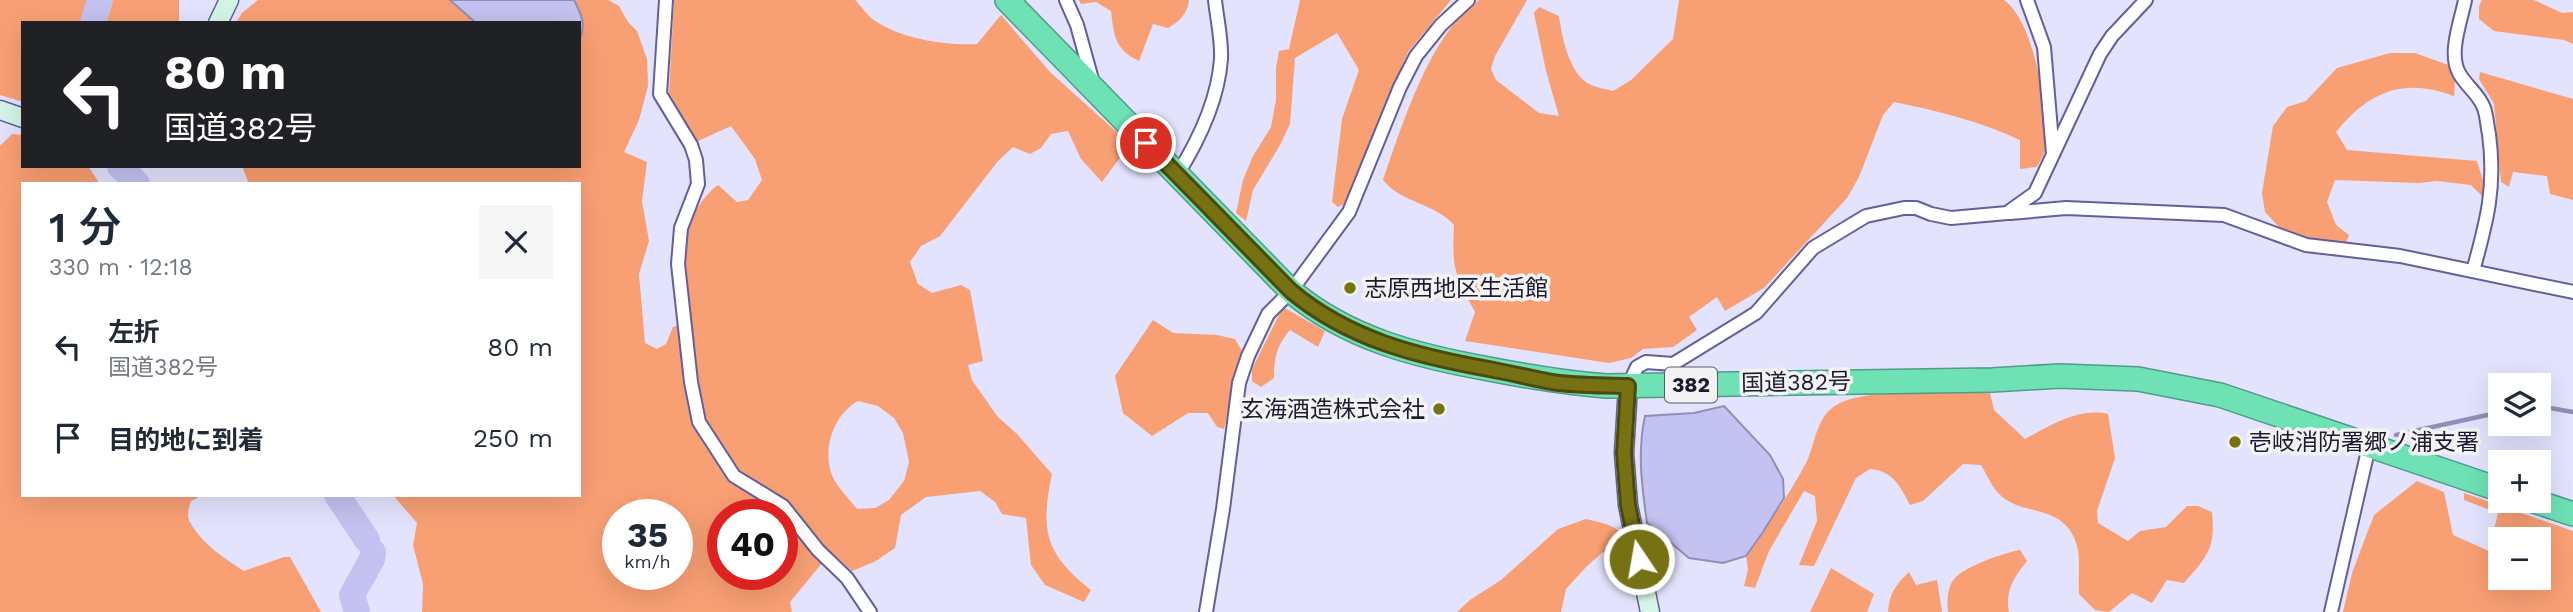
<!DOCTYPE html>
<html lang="ja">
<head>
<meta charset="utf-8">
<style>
	body { margin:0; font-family:"Work Sans","Noto Sans JP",sans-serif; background:#f6f6f7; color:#1f2937; height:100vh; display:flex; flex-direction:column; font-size:26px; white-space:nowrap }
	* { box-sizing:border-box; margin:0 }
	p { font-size:23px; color:#747a83 }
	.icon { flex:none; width:38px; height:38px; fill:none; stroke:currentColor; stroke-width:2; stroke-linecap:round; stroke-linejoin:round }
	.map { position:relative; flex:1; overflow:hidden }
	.sheet { position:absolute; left:21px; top:182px; width:560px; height:315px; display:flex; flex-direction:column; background:#fff; border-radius:0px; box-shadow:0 7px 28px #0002 }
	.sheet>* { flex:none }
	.hud { position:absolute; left:21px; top:21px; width:560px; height:147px; border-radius:0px; box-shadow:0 7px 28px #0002; background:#202124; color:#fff; overflow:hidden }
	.controls { position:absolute; left:2488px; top:373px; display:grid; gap:14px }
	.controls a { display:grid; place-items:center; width:63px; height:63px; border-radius:0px; background:#fff; box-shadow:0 7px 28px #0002; font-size:35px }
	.speed { position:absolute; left:602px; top:499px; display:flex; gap:14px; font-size:35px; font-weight:700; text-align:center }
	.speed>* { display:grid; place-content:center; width:91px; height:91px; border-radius:50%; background:#fff; box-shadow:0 7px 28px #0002; line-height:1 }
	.speed small { font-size:18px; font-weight:400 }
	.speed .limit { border:10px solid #d22; background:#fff; color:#111 }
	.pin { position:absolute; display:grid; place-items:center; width:60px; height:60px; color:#fff; margin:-30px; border:4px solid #fff; border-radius:50%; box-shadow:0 2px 7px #0007 }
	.me { position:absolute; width:77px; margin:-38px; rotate:348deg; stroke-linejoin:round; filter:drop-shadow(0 0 5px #0008) }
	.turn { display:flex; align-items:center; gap:24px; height:147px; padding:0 28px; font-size:32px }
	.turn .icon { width:91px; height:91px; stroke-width:2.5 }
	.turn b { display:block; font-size:49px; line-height:60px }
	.round { display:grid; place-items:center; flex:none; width:74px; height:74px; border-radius:0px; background:#f6f6f7 }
	.head { display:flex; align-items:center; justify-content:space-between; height:119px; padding:0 28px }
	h1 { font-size:42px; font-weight:600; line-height:52px }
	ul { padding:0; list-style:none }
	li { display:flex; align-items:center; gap:21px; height:91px; padding:0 28px }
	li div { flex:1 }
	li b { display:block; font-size:26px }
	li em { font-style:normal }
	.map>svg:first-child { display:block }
	.green { fill:#f99f74; fill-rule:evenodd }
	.water { fill:#c3c2f0; stroke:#918fb7; stroke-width:2 }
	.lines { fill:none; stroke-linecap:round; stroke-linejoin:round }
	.stream { stroke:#918fb7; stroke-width:4.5 }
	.river { stroke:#c3c2f0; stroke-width:26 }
	.street-casing { stroke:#635f9a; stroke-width:16 }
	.secondary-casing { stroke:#635f9a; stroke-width:21 }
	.highway-casing { stroke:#519b87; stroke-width:26 }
	.street { stroke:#fff; stroke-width:12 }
	.secondary { stroke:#d4f6e9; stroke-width:18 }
	.highway { stroke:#6ee1b5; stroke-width:23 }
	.route-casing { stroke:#4d490c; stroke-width:18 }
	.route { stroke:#767113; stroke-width:12 }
	.poi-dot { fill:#767113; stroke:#f3f3f3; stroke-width:2.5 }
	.labels { text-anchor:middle; stroke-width:7; stroke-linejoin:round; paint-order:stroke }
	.shield { fill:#f3f3f3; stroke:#5c5a6c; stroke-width:2 }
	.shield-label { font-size:21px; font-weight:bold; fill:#1c1932 }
	.poi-label { font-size:23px; fill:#1c1932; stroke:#f3f3f3; text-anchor:start }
	.street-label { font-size:23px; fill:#1c1932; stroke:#f3f3f3 }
</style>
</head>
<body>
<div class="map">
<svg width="2573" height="612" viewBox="0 0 2573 612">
	<rect width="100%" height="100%" fill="#e3e3fe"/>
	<g class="green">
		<path d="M0,0h179v23h-156v79l-23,-7z"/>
		<path d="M258,0h192l26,23h-240l6,-10z"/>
		<path d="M574,0h34l11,6 9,16 9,9 10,28 1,27 -9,34 -15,32 23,10 -5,39 7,40 -10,33 6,69 12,6 9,-5 7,-17 18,-5c-6,-49 -17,-103 27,-137l19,17 11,-2 14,-20 -7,-21 -24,-33 -35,16 -27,-49 5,-93h181c5,5 10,12 15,17 25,21 75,29 107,27l24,-29 49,57 80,72 -28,38 -21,-23 -13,-28 -17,3 -10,14 -11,6 -17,-7 -15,14 -58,75 -19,10 -11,16 8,22 14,9 29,-8 9,5 13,71 -15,4 4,15 25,36 20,18 35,40c-12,56 -7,80 39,116l-7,12 -39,-17 -14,-20 -5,-47 -24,-4 -7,-12 -15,-11 -54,6 -25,18 -6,33 -21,14 -22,9 -21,-19 -41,50 2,10h-370l1,-28 -10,-39 4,-22 -24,-28h186v-311h-330l-7,-18h337v-126c8,-15 2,-26 -5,-40zM858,401l20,5 16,12 9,15 6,29 -5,19 -15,19 -14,8 -18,1c-7,-9 -15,-17 -21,-26 -17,-27 -4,-68 22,-82zM618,514h59v60h-59zM723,514h59v60h-59z"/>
		<path d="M1079,0h110c-1,13 -10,22 -21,28l-15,-4 -14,37c-25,-12 -25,-26 -28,-50l-15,-9 -15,2z"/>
		<path d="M1300,0h151l-43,52 -64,152 -6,3 -6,-5 10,-83 17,-49 -22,-37 -42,25 -5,66 -10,21 -27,45 -7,31 -10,-8 7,-33 10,-24 18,-29 5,-27v-32l3,-17 10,-2z"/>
		<path d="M1479,0h48l-32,56 -4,13 5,11 43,33 20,3 -13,-45 -12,-58 5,-6 20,9c3,21 10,59 32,69 7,3 15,4 22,6l18,-11 42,-41 6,-39h325c31,22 44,110 41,147 0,7 -5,14 -8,20l-17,2v-29c-41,-19 -82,-29 -126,-38l-11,13 -24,62 -12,21 -83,90 -39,23 -8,-14 -28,20 8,13 -24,17 -30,2 -12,9 -22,5 -144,-22 10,-29c-21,-40 -23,-42 -21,-87 -19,-22 -53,-22 -71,-45 19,-54 47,-147 96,-180z"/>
		<path d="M2482,0h52l28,13 11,-1v32l-9,-4 -70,-9 -15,-12v-13z"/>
		<path d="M2390,53h25l36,13 4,14 -1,16c-50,-19 -85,-5 -118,36l11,18 130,11 7,23v14l-13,-13 -34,-4 -19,2 -83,-3 -8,22 9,23 13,10 -4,11 -41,-7 -24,-11 -15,-16 -3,-19 11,-67 14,-19 19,-6 31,-33z"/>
		<path d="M2480,72l93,27v101l-23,-6 -3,-18 -34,-4 -4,15 -8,-5 -7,-78 -15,-25z"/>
		<path d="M12,134l11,1v31h65l12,18h-77v311h180l-12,6c-2,7 -5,14 -1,21 11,21 35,37 54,49l40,-14h6l31,55h-321v-466z"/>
		<path d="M1283,307l42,24 -7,16 -28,-17c-13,15 -16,28 -16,48l-13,9 -9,-6v-12z"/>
		<path d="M1153,320l20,13 44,2 18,4 7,12 -18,78 -7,-2 -9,-14h-20l-36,23 -29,-23 -8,-37z"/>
		<path d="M1913,391l77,2 4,17 31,29c24,-13 54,-32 83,-25l7,44 -18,53 1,12 30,18 12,-10 26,-4 21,-21h11l14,6c4,36 -5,45 -28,71l-17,-3 -15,23 -20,-10 -23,19 -14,-2 -16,-16c-1,-14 1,-30 -1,-44 -11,-50 -56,-31 -80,-57 -7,-8 -12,-20 -17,-28l-18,-1 -40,37 -13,4c-10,-19 -17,-34 -40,-36l-14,9 -42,88 -15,-1 18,-44 -2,-25 -11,-5 -35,60 -14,37 -11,-2 4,-16 -2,-14c21,-29 42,-60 59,-91 11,-20 10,-49 33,-61 19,-10 53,-11 75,-13z"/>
		<path d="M2417,481l27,11 9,43 36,16 9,-38 -34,-13v-7l109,38v81h-230l9,-39 22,-58zM2501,539h38v39h-38z"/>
		<path d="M1586,519c35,8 35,8 44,44l-27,-11 -16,14 -21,23 -5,23h-104l13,-12 31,-20 57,-51z"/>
		<path d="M2020,550l7,11c-13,16 -22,30 -18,51h-61c-1,-11 -1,-24 6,-33 11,-13 50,-26 66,-29z"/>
		<path d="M1831,568l43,26 -7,18h-57z"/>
		<path d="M1909,572l7,13 21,-5 5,32h-54c1,-18 8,-28 21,-40z"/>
	</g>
	<g class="water">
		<path d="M450,0h124c7,14 13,25 5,40v-17h-103z"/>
		<path d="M1724,406l46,49 13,24 1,19 -21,34 -17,24 -23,7 -34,-5 -42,-35c-5,-36 -10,-70 -2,-107l49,-3z"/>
	</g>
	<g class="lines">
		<g class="stream">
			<path d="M2539,406l34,6"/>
			<path d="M2396,435l105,-23"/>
		</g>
		<g class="river">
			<path d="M93,23l7,-23"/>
			<path d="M120,166l17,18"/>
			<path d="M337,495l30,45"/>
			<path d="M357,612l-5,-17 20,-36 1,-7"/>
		</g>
		<defs>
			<g id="street">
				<path d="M666,0l-6,94 31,51 5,15 2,24 -17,44 -3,36 13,118 8,40 35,54 49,30 35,44 29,28 23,34"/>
				<path d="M1066,0l11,25 16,58"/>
				<path d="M2027,0l17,47 9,107"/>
				<path d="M2465,0c-4,21 -17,53 -6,73 7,13 20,21 25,35 3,8 3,18 5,26 7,53 -2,87 -16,137"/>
				<path d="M1177,175c22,-35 41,-74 44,-116 1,-19 -4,-40 -6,-59"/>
				<path d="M2010,213l56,-5 158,7 82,30 94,11 173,36"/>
				<path d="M1628,386l9,-19 9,-5 27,2 83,-51 57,-65 53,-32 38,-8h12l15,6 20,4 56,-5 28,-20 65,-139 12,-18 34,-36"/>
				<path d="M1206,612l17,-103 16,-126 9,-27 20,-42 23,-23 58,-79 51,-125 16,-31 25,-31 27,-25"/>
				<path d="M2331,612l38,-166"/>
			</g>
			<g id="secondary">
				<path d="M218,23l11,-23"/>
				<path d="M0,110l23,8"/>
				<path d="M1628,386l-4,67 4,52 22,107"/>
			</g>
			<g id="highway">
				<path d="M1007,0l284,291c57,48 126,65 198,78 41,8 76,14 117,17l386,-6 68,-4 78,3 82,16 281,95"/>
				<path d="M2531,500l42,14"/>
			</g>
		</defs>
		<use href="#street" class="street-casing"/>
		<use href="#secondary" class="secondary-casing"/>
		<use href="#highway" class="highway-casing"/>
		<use href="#street" class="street"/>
		<use href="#secondary" class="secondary"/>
		<use href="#highway" class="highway"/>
	</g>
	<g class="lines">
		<defs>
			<path id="route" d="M1146,143l145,148c57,48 125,65 198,78 21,4 42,9 63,13 25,4 51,3 76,4l-4,67 4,52 11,54"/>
		</defs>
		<use href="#route" class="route-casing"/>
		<use href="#route" class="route"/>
	</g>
	<g class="poi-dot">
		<circle cx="1350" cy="288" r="7"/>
		<circle cx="1439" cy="409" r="7"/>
		<circle cx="2235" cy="442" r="7"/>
	</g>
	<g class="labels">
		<rect class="shield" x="1665" y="367.5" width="52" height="35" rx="5"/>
		<g class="shield-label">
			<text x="1691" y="392">382</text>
		</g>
		<g class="poi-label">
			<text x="1364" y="296">志原西地区生活館</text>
			<text x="1425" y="417" text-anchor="end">玄海酒造株式会社</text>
			<text x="2249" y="450">壱岐消防署郷ノ浦支署</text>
		</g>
		<g class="street-label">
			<text transform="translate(1796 382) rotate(-1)" y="8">国道382号</text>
		</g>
	</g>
</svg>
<div class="controls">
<a><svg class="icon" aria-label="layers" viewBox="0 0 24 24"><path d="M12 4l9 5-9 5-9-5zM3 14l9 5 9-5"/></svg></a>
<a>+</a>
<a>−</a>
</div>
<div class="speed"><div>35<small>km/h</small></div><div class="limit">40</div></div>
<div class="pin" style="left:1146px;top:143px;background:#d93025"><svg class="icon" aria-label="arrive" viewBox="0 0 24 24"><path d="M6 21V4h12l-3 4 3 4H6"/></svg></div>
<svg class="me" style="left:1639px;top:559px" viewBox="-20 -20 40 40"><circle r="17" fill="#767113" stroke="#fff" stroke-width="3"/><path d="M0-11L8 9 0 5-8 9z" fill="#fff"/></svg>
<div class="hud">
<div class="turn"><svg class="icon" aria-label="left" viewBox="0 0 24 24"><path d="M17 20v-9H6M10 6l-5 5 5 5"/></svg><div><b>80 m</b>国道382号</div></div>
</div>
<section class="sheet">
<div class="head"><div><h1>1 分</h1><p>330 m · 12:18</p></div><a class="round"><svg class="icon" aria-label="close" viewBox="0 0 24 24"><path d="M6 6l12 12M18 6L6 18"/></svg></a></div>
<ul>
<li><svg class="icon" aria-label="left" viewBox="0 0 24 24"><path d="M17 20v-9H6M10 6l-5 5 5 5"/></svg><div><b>左折</b><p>国道382号</p></div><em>80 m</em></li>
<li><svg class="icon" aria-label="arrive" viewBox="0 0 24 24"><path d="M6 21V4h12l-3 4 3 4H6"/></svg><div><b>目的地に到着</b></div><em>250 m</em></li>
</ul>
</section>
</div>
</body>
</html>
